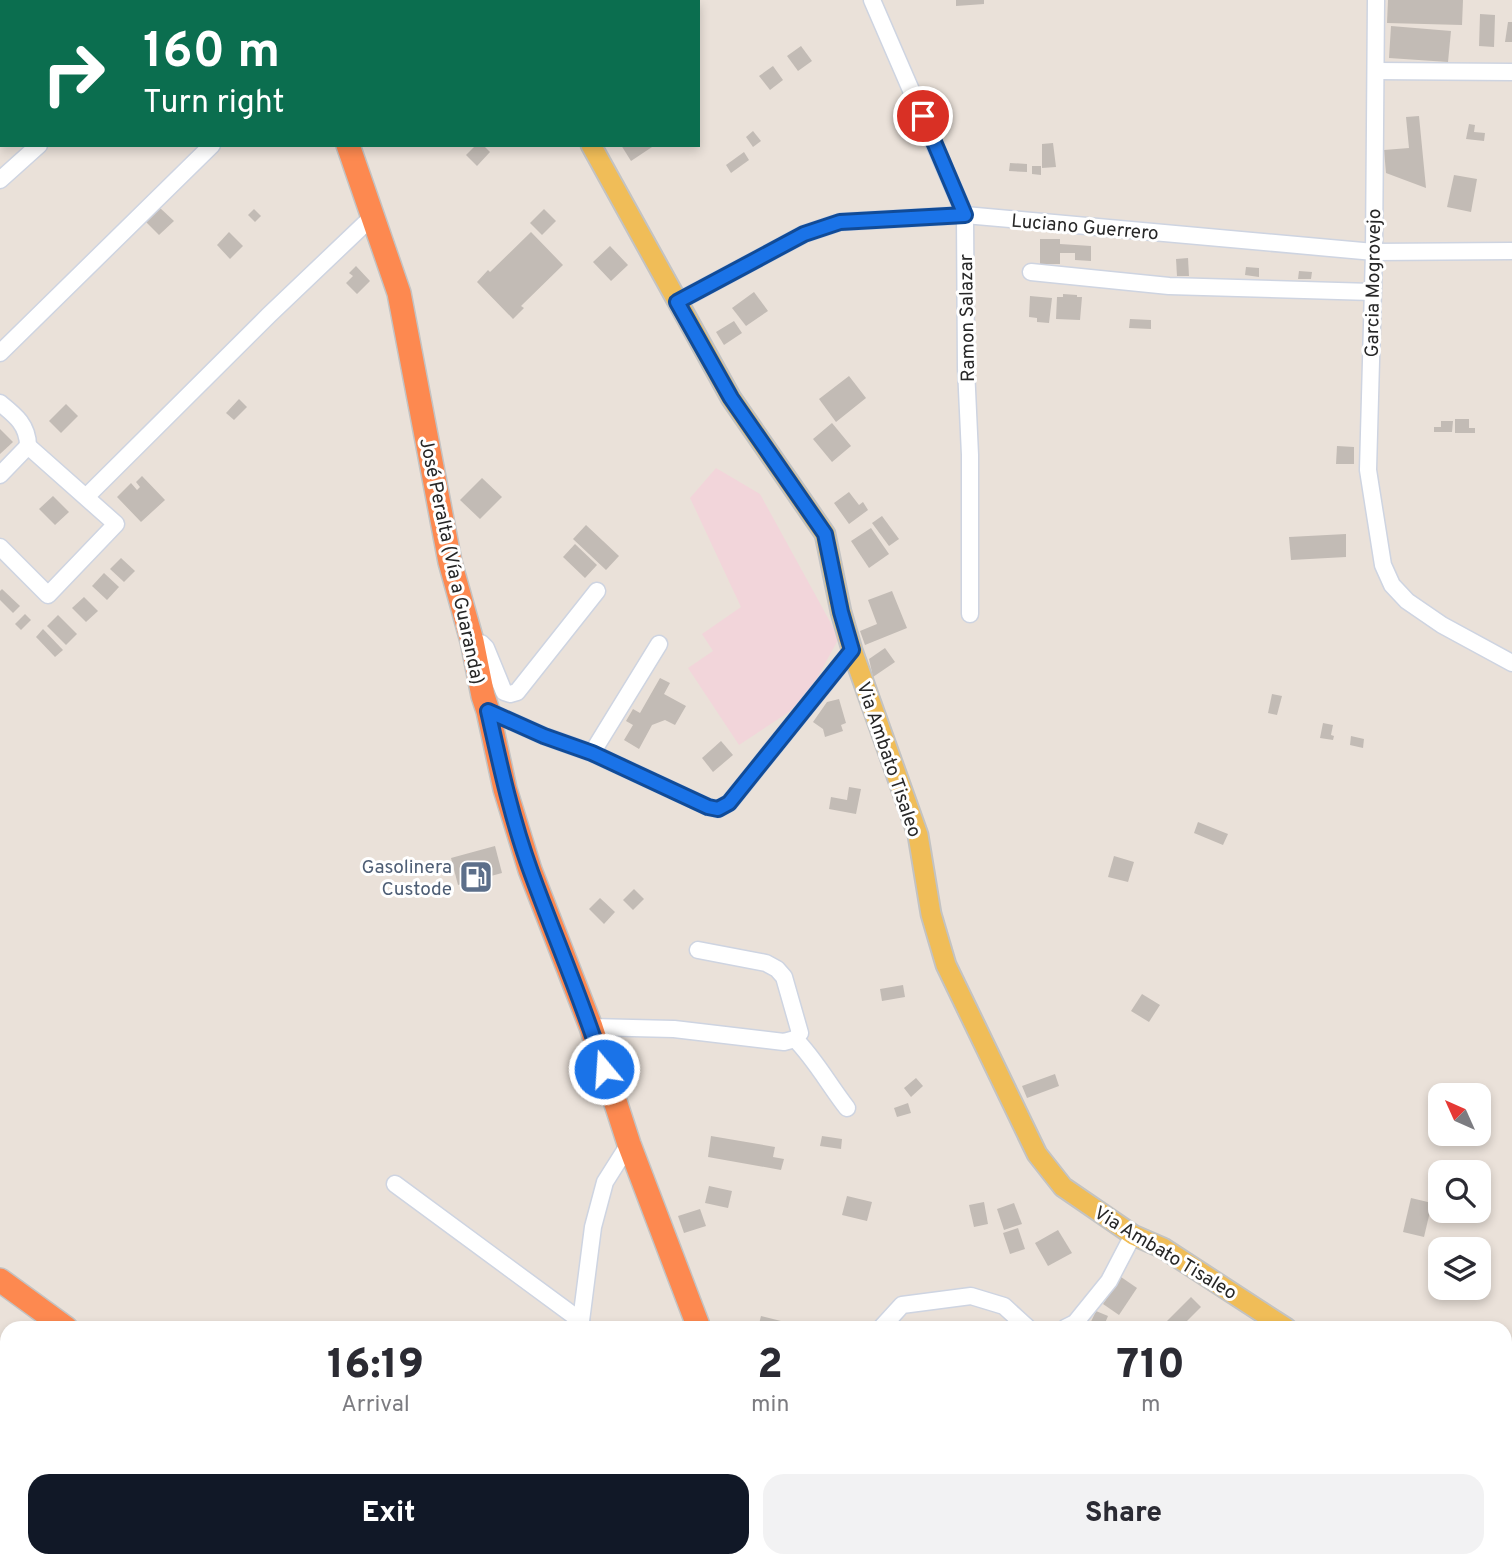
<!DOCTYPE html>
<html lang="en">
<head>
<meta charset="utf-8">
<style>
	body { margin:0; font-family:Overpass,sans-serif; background:#f2f2f3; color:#2b2b33; height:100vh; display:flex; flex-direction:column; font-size:26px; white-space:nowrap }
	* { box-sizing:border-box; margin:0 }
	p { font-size:23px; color:#7c7c81 }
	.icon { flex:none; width:38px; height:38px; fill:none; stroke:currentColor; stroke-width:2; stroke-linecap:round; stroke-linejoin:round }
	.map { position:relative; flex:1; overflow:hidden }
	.sheet { position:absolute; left:0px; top:1321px; width:1512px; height:247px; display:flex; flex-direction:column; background:#fff; border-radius:21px 21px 0 0; box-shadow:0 4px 10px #0003 }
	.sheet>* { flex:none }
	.top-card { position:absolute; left:0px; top:0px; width:700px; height:147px; box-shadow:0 4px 10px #0003; background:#0b6e4f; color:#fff; overflow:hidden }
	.needle { width:46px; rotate:315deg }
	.tools { position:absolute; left:1428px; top:1083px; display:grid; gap:14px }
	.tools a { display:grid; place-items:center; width:63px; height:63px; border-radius:14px; background:#fff; box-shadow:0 4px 10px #0003; font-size:35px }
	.pin { position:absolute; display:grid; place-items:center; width:60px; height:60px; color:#fff; margin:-30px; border:4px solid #fff; border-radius:50%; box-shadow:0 2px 7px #0007 }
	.me { position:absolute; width:77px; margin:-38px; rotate:342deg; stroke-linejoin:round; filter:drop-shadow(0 0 5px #0008) }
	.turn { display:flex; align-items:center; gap:24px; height:147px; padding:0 28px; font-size:32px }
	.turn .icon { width:91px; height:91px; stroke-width:2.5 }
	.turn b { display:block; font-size:49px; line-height:60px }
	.eta { display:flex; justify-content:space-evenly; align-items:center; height:119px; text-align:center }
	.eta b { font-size:42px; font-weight:800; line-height:49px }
	.button { display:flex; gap:14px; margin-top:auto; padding:14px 28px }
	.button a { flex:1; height:80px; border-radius:21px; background:#111827; color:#fff; font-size:28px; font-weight:800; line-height:80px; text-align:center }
	.button a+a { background:#f2f2f3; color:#2b2b33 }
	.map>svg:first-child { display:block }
	.medical { fill:#f2d5da }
	.building { fill:#c2bbb5 }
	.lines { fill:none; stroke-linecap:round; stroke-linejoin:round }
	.minor-casing { stroke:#ced4e1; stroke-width:19 }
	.major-casing { stroke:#c3c3c3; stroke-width:23 }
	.highway-casing { stroke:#c3c3c3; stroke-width:26 }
	.minor { stroke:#fff; stroke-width:16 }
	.major { stroke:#f0bd58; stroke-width:19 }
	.highway { stroke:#fd8950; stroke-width:23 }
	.route-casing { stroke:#114b97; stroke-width:18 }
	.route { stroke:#1a73e8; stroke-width:12 }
	.labels { text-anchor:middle; stroke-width:6; stroke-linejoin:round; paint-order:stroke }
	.street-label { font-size:19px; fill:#272727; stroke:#fff }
	.service-label { font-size:19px; fill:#4e5e75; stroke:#fff; text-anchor:end }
</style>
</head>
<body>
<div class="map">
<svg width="1512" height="1567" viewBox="0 0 1512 1567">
	<rect width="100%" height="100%" fill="#eae1d9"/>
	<path class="medical" d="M716,468l44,26 79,144 -35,64 -65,43 -51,-77 25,-17 -11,-17 39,-27 -51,-109z"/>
	<g class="building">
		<path d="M956,0h28v4l-28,2z"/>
		<path d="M1388,0h75l-1,25 -75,-2z"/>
		<path d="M1480,14l15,1 -1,32 -15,-1z"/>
		<path d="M1508,22h4v20h-7z"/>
		<path d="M1391,26l60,5 -3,31 -59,-4z"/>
		<path d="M801,46l11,15 -14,10 -11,-15z"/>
		<path d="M773,66l10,14 -13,10 -11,-14z"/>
		<path d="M1419,116l7,72 -40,-15 -2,-23 25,-2 -3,-31z"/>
		<path d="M1469,124l6,1 -1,7 11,1 -1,8 -18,-2z"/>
		<path d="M753,131l8,10 -8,6 -7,-10z"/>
		<path d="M1053,143l3,24 -14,1v-24z"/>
		<path d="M476,145h7l7,7 -13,14 -11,-11z"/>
		<path d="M621,145h34l-24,16z"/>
		<path d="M744,152l5,8 -18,13 -5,-8z"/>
		<path d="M1010,163l17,1v8l-18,-1z"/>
		<path d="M1032,166h9v9l-9,-1z"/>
		<path d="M1454,175l23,4 -6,33 -24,-5z"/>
		<path d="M159,207l15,14 -15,14 -14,-14z"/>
		<path d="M254,209l7,7 -6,6 -7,-7z"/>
		<path d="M544,209l12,12 -14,14 -12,-12z"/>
		<path d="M229,232l14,14 -13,13 -13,-14z"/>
		<path d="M531,232l32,33 -42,41 3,2 -11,11 -36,-37 11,-12 2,2z"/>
		<path d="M1040,239h20v5l31,2v15l-16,-1v-7h-15v11h-20z"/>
		<path d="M610,246l18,19 -17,16 -18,-19z"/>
		<path d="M1188,258l1,18h-12l-1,-17z"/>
		<path d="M356,266l14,15 -13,13 -11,-11 7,-7 -4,-3z"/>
		<path d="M1246,267l13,1v9l-14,-2z"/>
		<path d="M1299,271l13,1 -1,7h-13z"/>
		<path d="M754,292l14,19 -22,15 -14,-18z"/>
		<path d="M1063,294l14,1v2h5l-2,23 -24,-1 1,-22h6z"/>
		<path d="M1030,296l22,2 -3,25 -12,-1v-4l-8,-1z"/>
		<path d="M1130,319l21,1v9l-22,-1z"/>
		<path d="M734,321l8,12 -18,12 -8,-13z"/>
		<path d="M849,376l17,22 -30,24 -17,-23z"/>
		<path d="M239,399l8,8 -13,13 -8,-7z"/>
		<path d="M66,404l12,12 -17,17 -12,-12z"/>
		<path d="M1455,419h14v9h6v5h-20z"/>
		<path d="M1441,421h12l-1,11h-18v-5h7z"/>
		<path d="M832,423l19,23 -19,16 -19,-23z"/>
		<path d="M0,429l13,13 -13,12z"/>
		<path d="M1337,446l17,1v17h-18z"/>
		<path d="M142,476l23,24 -24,22 -24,-25 14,-14 6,7 3,-3 -4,-5z"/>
		<path d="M482,478l20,19 -22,22 -20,-19z"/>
		<path d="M849,492l10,13 4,-3 5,8 -19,14 -15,-21z"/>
		<path d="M53,496l16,16 -14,13 -16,-16z"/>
		<path d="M882,516l17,23 -10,7 -17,-23z"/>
		<path d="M586,525l33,31 -13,14 -33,-31z"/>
		<path d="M871,528l18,26 -20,14 -18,-27z"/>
		<path d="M1346,534v23l-55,3 -2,-23z"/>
		<path d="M575,544l22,21 -12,13 -22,-21z"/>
		<path d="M121,558l14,13 -11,11 -14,-13z"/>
		<path d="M104,573l15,14 -12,13 -15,-14z"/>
		<path d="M2,589l18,17 -7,7 -13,-13v-9z"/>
		<path d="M892,591l15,37 -42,17 -5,-14 17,-7 -9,-24z"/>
		<path d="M84,597l14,14 -12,11 -14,-14z"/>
		<path d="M25,614l6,6 -10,10 -6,-6z"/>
		<path d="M58,615l19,19 -11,11 -19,-19z"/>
		<path d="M43,629l20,21 -8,7 -19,-20z"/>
		<path d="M885,648l10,14 -22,15 -4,-18z"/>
		<path d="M660,678l10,5 -6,11 22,12 -11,19 -10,-5 -13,5 -13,24 -15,-9 9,-15 -7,-4 7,-12 7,4z"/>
		<path d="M1272,694l10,2 -5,19 -9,-2z"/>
		<path d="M839,699l7,24 -5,2 2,6 -18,6 -2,-8 -10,-7 14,-20z"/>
		<path d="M1323,723l10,2 -2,10 3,1 -1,4 -13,-2z"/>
		<path d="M1351,736l13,3 -1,9 -13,-3z"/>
		<path d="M721,741l12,14 -20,17 -11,-14z"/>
		<path d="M849,787l12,2 -5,25 -27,-5 2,-12 16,3z"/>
		<path d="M1198,822l30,12 -5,11 -29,-12z"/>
		<path d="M495,846l7,27 -44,12 -7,-27z"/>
		<path d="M1114,856l20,6 -6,20 -20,-5z"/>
		<path d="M634,889l10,10 -11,11 -10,-10z"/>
		<path d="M600,898l15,14 -11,12 -15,-15z"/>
		<path d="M903,985l2,12 -23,4 -2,-12z"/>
		<path d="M1142,994l18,11 -11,17 -18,-11z"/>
		<path d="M1055,1074l4,12 -32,12 -5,-12z"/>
		<path d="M916,1078l7,8 -12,11 -7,-9z"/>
		<path d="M908,1103l3,10 -14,4 -3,-9z"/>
		<path d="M711,1136l64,11 -2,10 11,2 -3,11 -73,-13z"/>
		<path d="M822,1136l20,3 -1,10 -21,-3z"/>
		<path d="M709,1186l23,5 -4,17 -23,-5z"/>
		<path d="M847,1196l25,6 -5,19 -25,-6z"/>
		<path d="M1411,1198l21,5 -8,34 -21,-5z"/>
		<path d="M984,1202l4,22 -14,3 -5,-22z"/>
		<path d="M1014,1203l8,21 -18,6 -7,-21z"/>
		<path d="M700,1209l6,17 -22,7 -6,-17z"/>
		<path d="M1018,1228l7,21 -15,5 -7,-21z"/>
		<path d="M1058,1230l14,23 -24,13 -13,-23z"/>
		<path d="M1121,1277l16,11 -18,27 -16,-11z"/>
		<path d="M1191,1297l10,10 -21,21h-9l-6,-5z"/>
		<path d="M1096,1311l12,5 -5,12h-15z"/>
		<path d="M761,1316l20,5 -2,7h-21z"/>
	</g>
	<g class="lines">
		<defs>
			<g id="minor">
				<path d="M872,0l93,215 1,153 4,87v159"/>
				<path d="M1376,0l-2,252 -6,218 15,95 9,20 15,16 35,24 70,38"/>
				<path d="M198,2l2,-2"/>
				<path d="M1376,71l136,1"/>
				<path d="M0,180l39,-35"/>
				<path d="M1031,272l138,14 203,6"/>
				<path d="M677,302l127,-68 36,-12 125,-7 409,37 138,-1"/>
				<path d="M0,353l212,-208"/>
				<path d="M0,403c15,12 28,22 28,43"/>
				<path d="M0,475l28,-29 88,78 -68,71 -48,-48"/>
				<path d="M87,496l182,-181 104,-99"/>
				<path d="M472,641l9,2 5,5 18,44 6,2 7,-2 80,-101"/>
				<path d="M488,711l56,25 48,17 116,54 10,2 11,-6 123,-153"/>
				<path d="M592,753l67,-109"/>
				<path d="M591,1027l83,2 110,13 11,-3 5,-6 -16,-56 -7,-8 -11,-6 -68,-13"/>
				<path d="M795,1039c20,20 34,46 52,69"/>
				<path d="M395,1184l186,137"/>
				<path d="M578,1328l3,-7 12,-94 12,-45 24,-38"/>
				<path d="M881,1328l21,-23 69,-9 33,10 24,22"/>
				<path d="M1065,1328l10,-5 34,-42 24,-46"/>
				<path d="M1505,1450l7,1"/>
				<path d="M247,1561l2,6"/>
				<path d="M390,1567l4,-6"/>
				<path d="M1347,1567v-6"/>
			</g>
			<g id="major">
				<path d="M511,0l1,2"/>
				<path d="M591,145l140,253 94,136 16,78 11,38 66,185 13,79 15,51 91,189 26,33 70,48 30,13 123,80"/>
				<path d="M1487,1561l4,6"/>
			</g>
			<g id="highway">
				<path d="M297,0v2"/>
				<path d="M348,145l51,148 51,269 22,79 11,55 5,15 17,78 25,81 61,157 38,117 70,184"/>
				<path d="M0,1280l66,48"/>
				<path d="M322,1561l5,6"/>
				<path d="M787,1561l2,6"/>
			</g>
		</defs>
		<use href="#minor" class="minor-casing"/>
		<use href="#major" class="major-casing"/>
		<use href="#highway" class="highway-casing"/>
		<use href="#minor" class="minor"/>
		<use href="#major" class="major"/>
		<use href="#highway" class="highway"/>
	</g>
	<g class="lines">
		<defs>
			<path id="route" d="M604,1069c-21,-67 -49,-131 -73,-197 -19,-52 -31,-107 -43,-161l56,25 48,17 116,54 10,2 11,-6 123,-153 -11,-38 -16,-78 -94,-136 -54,-96 127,-68 36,-12 125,-7 -42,-99"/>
		</defs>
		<use href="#route" class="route-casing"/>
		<use href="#route" class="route"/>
	</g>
	<defs>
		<symbol id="fuel-square" viewBox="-11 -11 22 22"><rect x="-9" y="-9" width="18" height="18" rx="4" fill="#5c6f8a" stroke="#fff"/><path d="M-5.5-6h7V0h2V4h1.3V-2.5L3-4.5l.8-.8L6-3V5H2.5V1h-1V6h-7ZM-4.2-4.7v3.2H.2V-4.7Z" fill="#fff"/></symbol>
	</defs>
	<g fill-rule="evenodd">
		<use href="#fuel-square" x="457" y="858" width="38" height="38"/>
	</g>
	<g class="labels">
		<g class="street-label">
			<text transform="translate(1085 226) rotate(5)" y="7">Luciano Guerrero</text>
			<text transform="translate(1372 283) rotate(-89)" y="7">Garcia Mogrovejo</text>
			<text transform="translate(966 318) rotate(-91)" y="7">Ramon Salazar</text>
			<text transform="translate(453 561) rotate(78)" y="7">José Peralta (Vía a Guaranda)</text>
			<text transform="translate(890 759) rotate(71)" y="7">Via Ambato Tisaleo</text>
			<text transform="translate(1166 1252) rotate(31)" y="7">Via Ambato Tisaleo</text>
		</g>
		<g class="service-label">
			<text x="452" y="873">Gasolinera<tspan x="452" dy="22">Custode</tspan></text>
		</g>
	</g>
</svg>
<div class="tools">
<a><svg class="needle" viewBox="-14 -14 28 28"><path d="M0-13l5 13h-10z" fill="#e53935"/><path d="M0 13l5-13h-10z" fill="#7c7c81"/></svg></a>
<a><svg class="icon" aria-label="search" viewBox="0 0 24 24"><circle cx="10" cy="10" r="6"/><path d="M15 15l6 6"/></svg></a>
<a><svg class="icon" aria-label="layers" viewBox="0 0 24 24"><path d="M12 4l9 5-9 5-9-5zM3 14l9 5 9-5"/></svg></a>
</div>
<div class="pin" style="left:923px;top:116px;background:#d93025"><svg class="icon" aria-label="arrive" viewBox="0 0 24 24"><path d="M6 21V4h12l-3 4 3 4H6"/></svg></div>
<svg class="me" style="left:604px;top:1069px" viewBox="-20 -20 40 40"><circle r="17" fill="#1a73e8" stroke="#fff" stroke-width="3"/><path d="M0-11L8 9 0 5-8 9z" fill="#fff"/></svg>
<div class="top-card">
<div class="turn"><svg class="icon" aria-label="right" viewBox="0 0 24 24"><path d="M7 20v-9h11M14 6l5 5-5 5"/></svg><div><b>160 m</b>Turn right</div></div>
</div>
<section class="sheet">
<div class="eta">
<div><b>16:19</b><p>Arrival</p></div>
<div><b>2</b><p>min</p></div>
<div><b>710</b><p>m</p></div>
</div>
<div class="button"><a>Exit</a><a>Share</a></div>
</section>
</div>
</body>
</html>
